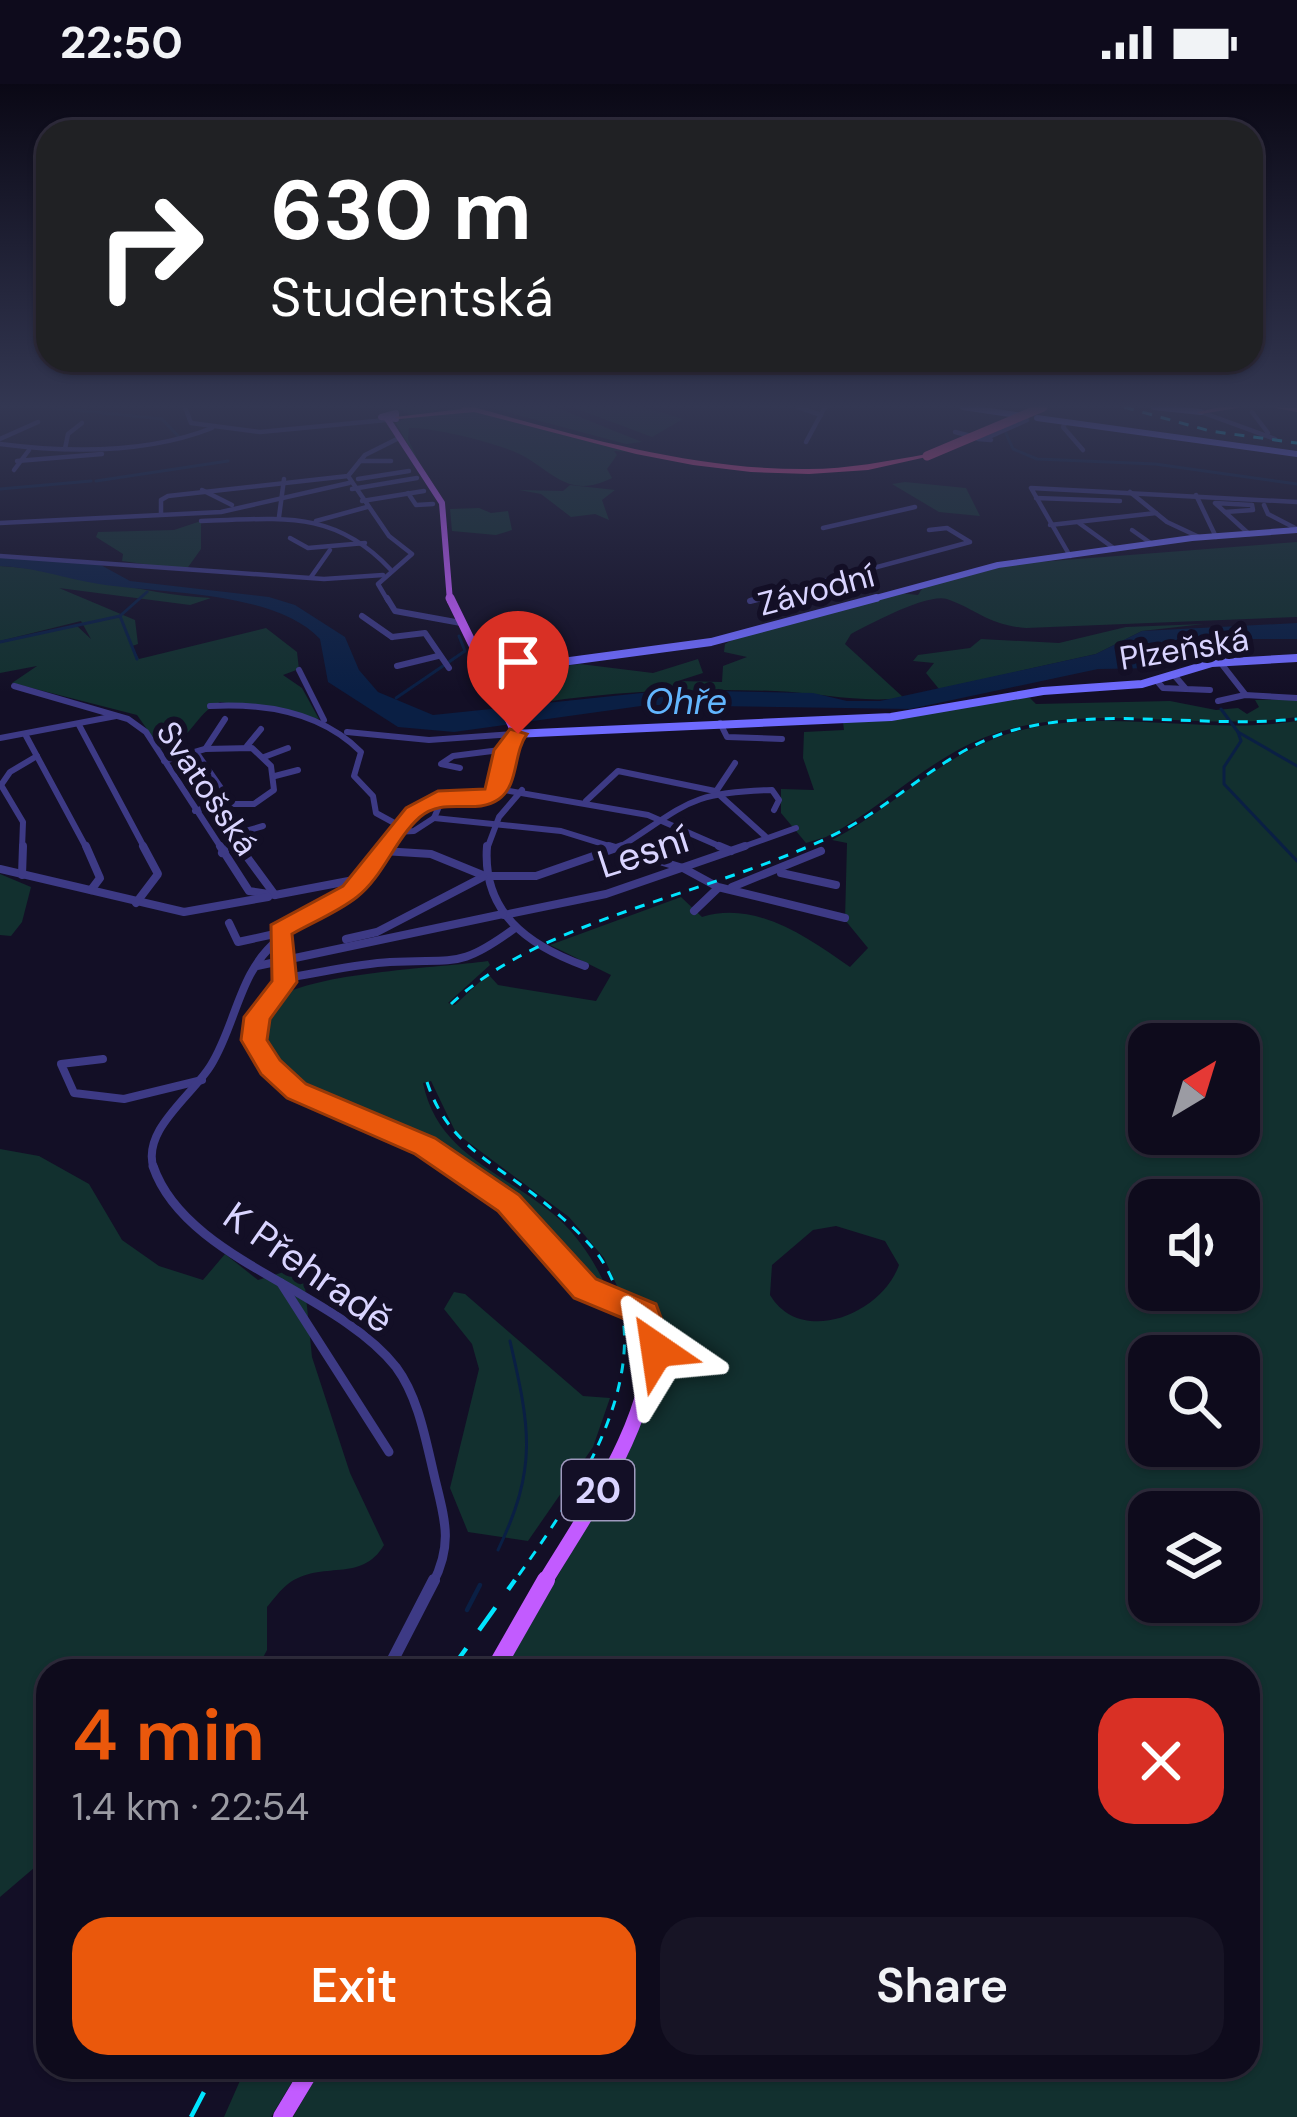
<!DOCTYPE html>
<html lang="en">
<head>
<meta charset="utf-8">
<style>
	body { margin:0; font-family:"DM Sans",sans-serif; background:#171425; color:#f1f3f6; height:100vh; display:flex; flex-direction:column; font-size:45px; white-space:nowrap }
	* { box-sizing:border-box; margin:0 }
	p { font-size:39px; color:#9b9ba3 }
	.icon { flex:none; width:66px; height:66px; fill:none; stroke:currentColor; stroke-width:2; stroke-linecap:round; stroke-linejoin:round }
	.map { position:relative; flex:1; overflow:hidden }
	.details { position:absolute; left:36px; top:1575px; width:1224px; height:420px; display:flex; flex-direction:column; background:#0e0b1c; border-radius:36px; box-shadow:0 3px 9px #0004,0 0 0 3px #2e2b3b }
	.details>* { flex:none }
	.top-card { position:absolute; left:36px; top:36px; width:1227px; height:252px; border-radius:36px; box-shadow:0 3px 9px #0004,0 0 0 3px #2e2b3b; background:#202124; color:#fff; overflow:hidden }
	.needle { width:78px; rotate:38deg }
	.fabs { position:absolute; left:1128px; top:939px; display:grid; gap:24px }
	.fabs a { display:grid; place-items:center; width:132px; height:132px; border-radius:24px; background:#0e0b1c; box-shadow:0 3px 9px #0004,0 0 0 3px #2e2b3b; font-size:60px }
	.pin { position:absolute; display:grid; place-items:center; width:102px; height:102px; color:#fff; margin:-123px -51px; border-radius:50% 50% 50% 0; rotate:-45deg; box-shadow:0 0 12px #0007 }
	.pin .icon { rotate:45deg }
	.me { position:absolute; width:132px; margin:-66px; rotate:328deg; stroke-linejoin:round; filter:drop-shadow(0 0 9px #0008) }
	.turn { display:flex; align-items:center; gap:42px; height:252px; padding:0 36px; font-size:54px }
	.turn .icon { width:156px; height:156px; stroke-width:2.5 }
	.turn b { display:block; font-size:84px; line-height:102px }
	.round { display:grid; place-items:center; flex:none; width:126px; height:126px; border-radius:36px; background:#171425 }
	.headline { display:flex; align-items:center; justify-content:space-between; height:204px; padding:0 36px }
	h1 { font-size:72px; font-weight:600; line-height:90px; color:#ea580c }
	.button { display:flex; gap:24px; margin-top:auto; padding:24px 36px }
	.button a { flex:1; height:138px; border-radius:36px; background:#ea580c; color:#fff; font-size:48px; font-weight:600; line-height:138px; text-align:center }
	.button a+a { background:#171425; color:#f1f3f6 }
	.status { display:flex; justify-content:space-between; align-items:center; height:84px; padding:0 60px; background:#0e0b1c; direction:ltr }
	.status svg { height:33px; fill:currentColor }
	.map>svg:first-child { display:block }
	.green { fill:#12302f; fill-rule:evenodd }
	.water { fill:#0a1f44 }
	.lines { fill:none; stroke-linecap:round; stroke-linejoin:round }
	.stream-far1 { stroke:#0a1f44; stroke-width:3 }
	.stream { stroke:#0a1f44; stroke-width:4.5 }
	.street-far4 { stroke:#3d3a85; stroke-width:4.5 }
	.street-far3 { stroke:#3d3a85; stroke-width:6 }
	.street-far2 { stroke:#3d3a85; stroke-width:8 }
	.street-far1 { stroke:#3d3a85; stroke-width:9 }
	.street { stroke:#3d3a85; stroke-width:12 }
	.secondary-far1 { stroke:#6f6bff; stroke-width:6 }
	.secondary { stroke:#6f6bff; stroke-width:8 }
	.primary-far4 { stroke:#c25bff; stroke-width:6 }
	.primary-far3 { stroke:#c25bff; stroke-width:9 }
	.primary-far2 { stroke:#c25bff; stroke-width:10 }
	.primary-far1 { stroke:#c25bff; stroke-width:15 }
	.primary { stroke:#c25bff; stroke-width:18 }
	.highway { fill:#ff4fa3; fill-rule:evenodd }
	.rail-far1 { stroke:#00e5ff; stroke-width:3; stroke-dasharray:10 9; stroke-linecap:butt }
	.rail { stroke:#00e5ff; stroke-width:4.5; stroke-dasharray:28 22; stroke-linecap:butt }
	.highway-bridge { stroke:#ff4fa3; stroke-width:9 }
	.route { fill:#ea580c; stroke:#983908; stroke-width:3 }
	.labels { text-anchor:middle; stroke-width:12; stroke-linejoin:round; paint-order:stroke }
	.far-street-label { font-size:33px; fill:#d9d4ff; stroke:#130f26 }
	.far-water-label { font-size:36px; font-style:italic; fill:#62b6ff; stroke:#130f26 }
	.shield { fill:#130f26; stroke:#9e99be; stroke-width:3 }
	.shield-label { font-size:36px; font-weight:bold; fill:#d9d4ff }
	.street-label { font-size:39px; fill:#d9d4ff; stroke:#130f26 }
</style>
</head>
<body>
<div class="status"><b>22:50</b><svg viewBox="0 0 49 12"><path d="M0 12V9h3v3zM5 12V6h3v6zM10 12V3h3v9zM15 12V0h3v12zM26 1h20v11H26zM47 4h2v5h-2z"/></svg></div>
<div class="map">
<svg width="1297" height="2033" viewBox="0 0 1297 2033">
	<rect width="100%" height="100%" fill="#130f26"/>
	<g class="green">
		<path d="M393,323h49l-13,7 30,-7 169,45 -14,-1 3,4 -10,14 5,9c-40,20 -56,-2 -85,-20 -20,-13 -93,-31 -118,-30l-1,11 15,32 -27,-48 15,-8z"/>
		<path d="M487,323h68l87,35 -16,2z"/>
		<path d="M572,323h71l40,12 -31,18z"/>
		<path d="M905,398l61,6 14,28 -41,-4 -47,-28z"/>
		<path d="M570,401l45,5 -13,10 7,20 -14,-6 -24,3 -30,-23 -22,-4 44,1z"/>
		<path d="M479,424l12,5 17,-2 4,19 -16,5 -44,-4 -2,-22z"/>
		<path d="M201,437v28l-15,21 -64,-9 1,-7 -27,-17 2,-5 76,-2z"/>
		<path d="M1297,458v75l-271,11c-38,-3 -48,-18 -79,-29 -20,-6 -77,25 -96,35l-6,10 59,54c-45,5 -84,-5 -129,-7 -86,-3 -175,0 -260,16l17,-8 -20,-4 -8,-13 1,-7 9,-3 66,-8 73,9 45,-14 5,14 -25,8 44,1 1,-16 24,-9 -23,-5 1,-8 14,-8 160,-43 19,2 5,-8 91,-23z"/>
		<path d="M0,482c70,4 138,28 211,32l-21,7 -131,-17 76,32 3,24 -6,2 7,13 127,-31 31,24 2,17 -16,6 19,13 17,31 -99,-17c-27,13 -25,36 -59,47l-24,-34 -125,-32 25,-17 -37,7v-30l76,-18 15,14 -10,-18 -81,20z"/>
		<path d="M1204,540l-62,7 -46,23 -157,35 -13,-16 8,-10 -21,-2 5,-6 52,-7 11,-9 78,4 67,-16z"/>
		<path d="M1012,614h18l6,6 134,-3 46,9 22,-2 9,6 12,-7 -4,-7 42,-1v18c-104,16 -213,-19 -314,21 -57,23 -102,71 -157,99l-20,6 -25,-30v-24l33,1 -11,-32 1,-26 40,-2 -1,-8z"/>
		<path d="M1297,637v1396h-1004l29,-50h926v-396h-746c37,-73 178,-272 157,-347l-42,-38 -13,-28 -35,-41 -113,-84 -25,-52 -8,2c15,74 86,91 136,136 21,20 36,43 48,70l-20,-7 -74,-83 -71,-49 -152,-70 -31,-46c2,-14 9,-32 23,-39 44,-23 154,-27 206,-34l2,4 -42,38 7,2 33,-31 10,11 98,16 15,-26 -61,-30 131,-48 21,20c53,-17 105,20 148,50l18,-19 -23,-28 2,-77 -15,-3c57,-30 104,-79 164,-102 96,-36 201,-1 301,-17zM1149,960h90v90h-90zM1149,1116h90v90h-90zM836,1142l49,15 14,24c-17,49 -98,82 -129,30l2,-30 41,-35zM1149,1272h90v90h-90zM1149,1428h90v90h-90z"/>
		<path d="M0,790l31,13 -9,35 -11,14 -11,-1z"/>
		<path d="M0,1065l39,7 50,28 33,56 37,26 44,14 22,-26 33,26 45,-14 9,91 38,116 34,72c-23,39 -62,14 -96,39 -8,6 -15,16 -21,23v43l-11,21h-208v185l-48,41z"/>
		<path d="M454,1208l11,2 118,102 27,2 -17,49 -65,94 -60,-9 -18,-44 29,-119 -7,-25 -28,-35z"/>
		<path d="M246,1983h55l-30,50h-47z"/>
	</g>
	<path class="water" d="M0,473l99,7 31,17 139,16 26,8 50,32 14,33 19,22 55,23 237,-25 143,3 34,8h33l216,-47 46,-23 155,-8v16h-72l-66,29 -61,1 -188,40 -262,-4 -194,27 -56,-5 -70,-45 -8,-43c-45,-48 -156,-45 -221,-55 -37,-6 -60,-16 -99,-18z"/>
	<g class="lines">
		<g class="stream-far1">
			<path d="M47,323l115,12 17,18"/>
			<path d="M1004,345l9,20 24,10 118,5 142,20"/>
			<path d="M96,397l132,-20"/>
			<path d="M0,405l91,-8"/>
			<path d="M120,532l17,43"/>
			<path d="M0,558l120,-26 27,-24"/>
			<path d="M396,614l69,-47 -6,-15"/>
			<path d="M1221,625l17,23 59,34"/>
			<path d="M1238,648l3,9 -17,26v17l73,77"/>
			<path d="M498,1466c40,-83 32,-122 12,-209"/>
		</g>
		<path class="stream" d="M467,1526l13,-25"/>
		<g class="street-far4">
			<path d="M185,323l6,16 69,9 126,-12"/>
			<path d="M798,323l23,8"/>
			<path d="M1201,328l74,27"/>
			<path d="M1252,328l16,21"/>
			<path d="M1066,338l-3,5 20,23"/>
			<path d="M955,348l16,4"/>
			<path d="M983,353l8,3 -13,-1z"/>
			<path d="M989,353l38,-17"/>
			<path d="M0,355l38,-17"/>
			<path d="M806,358l19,-35"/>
			<path d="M0,360c70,9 146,10 212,-16"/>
			<path d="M65,365l3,-15 14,-11"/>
			<path d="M17,377l85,-7"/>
			<path d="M360,377h31"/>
			<path d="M14,386l15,-20"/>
			<path d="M358,395l51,-8"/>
			<path d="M352,405l65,-11"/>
			<path d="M202,406l30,15"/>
			<path d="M1130,408l37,30 32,15"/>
			<path d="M408,409l8,12 17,-1"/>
			<path d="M1196,411l20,42"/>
			<path d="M1036,414l84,3"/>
			<path d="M362,417l62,-10"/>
			<path d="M1264,421l4,9 29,15"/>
			<path d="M1225,428l28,-2 -1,-5"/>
			<path d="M161,430v-14l7,-4 180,-20"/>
			<path d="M279,433l5,-38"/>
			<path d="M201,437c77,-2 132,-13 189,48"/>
			<path d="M316,437l51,-14"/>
			<path d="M0,439l221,-11 128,-29"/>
			<path d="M1079,439l36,26"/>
			<path d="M1050,441l106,-12"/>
			<path d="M823,444l92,-21"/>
			<path d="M1132,446l20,14"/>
			<path d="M1249,450l-34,-31 37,2"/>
			<path d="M290,454l18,10 57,-5"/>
			<path d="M0,472l324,23 59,-4"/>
			<path d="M1070,472l-39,-68 266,14"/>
			<path d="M311,493l19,-27"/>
			<path d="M388,517l-10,-17 34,-30 -23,-18 -41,-60 17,-21 34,-17"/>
			<path d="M751,517l219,-59 -23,-14 -18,2"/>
		</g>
		<g class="street-far3">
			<path d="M387,514l8,13 66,12"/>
			<path d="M750,517l12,-3"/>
			<path d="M362,532l30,21"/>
			<path d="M392,553l33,-4 24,35"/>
			<path d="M1220,578l25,32"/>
			<path d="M397,582l41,-10"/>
			<path d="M299,586l25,50"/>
			<path d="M1174,591l12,14 24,1"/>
			<path d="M1157,597l6,7 23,1"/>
			<path d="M14,602l114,33 18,13 76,117"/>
			<path d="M1218,617l27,-6 52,3"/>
			<path d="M210,622c55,-3 111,6 151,46l-7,24 19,20 3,17 22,12"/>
			<path d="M720,639l7,14 55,2"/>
			<path d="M79,641l66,124"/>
			<path d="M347,648l82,8 84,-6"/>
			<path d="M25,650l62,115"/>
			<path d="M0,654l116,-22"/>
			<path d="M247,662l14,-17"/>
			<path d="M206,664l19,-29"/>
			<path d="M264,673l24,-9"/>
			<path d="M164,677l41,-12 47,-1 19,18 3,24 -20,14h-22l-36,-52"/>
			<path d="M460,684l-19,-4 12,-8 47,-6"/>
			<path d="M275,692l23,-6"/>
			<path d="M498,705l150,26 78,34"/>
			<path d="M717,706l18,-27"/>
			<path d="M586,717l32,-30 97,20 51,46"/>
			<path d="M195,727l32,-11"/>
			<path d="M434,734l127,13 58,18"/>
			<path d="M434,734l7,-16"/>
			<path d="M394,748l20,-1 20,-13"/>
			<path d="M236,757l6,8"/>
			<path d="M22,765l1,-27 -22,-37 9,-13 27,-16"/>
			<path d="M227,765l19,-18 17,-5"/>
			<path d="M487,765l12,-32 23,-27"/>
			<path d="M617,765c69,-43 69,-57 155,-59l7,10 -5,10"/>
			<path d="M737,765l59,-21"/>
		</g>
		<g class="street-far2">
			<path d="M86,762l14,32 -9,12"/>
			<path d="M220,762l29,45 26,4 84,-16"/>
			<path d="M239,762l36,49"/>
			<path d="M487,762c-5,66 40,99 98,120"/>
			<path d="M609,762l74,22 35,19 127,31"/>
			<path d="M719,762l12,5"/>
			<path d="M383,767l48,3 54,22h51l86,-30"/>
			<path d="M222,769l8,-7"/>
			<path d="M0,785l184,43 84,-15"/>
			<path d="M781,789l55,12"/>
			<path d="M22,791l1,-29"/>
			<path d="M732,803l89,-36"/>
			<path d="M136,819l22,-29 -15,-28"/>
			<path d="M694,827l24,-23"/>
			<path d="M504,831l102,-21 139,-48"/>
			<path d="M229,839l9,19 41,-9"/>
			<path d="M346,855l31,-7 106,-55"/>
			<path d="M257,882l246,-52"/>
			<path d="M285,894c35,-5 70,-14 105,-16 65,-4 68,8 125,-34"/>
			<path d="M103,975l-42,5 13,29 50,6 78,-19"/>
			<path d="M154,1085c-14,-38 39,-74 57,-104 25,-40 28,-94 67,-125"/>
		</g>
		<g class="street-far1">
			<path d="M153,1082c32,94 182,124 243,201 23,31 30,75 39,112 10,41 18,65 -2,104"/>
			<path d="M281,1199l108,169"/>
		</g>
		<path class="street" d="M387,1587l47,-91"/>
		<g class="secondary-far1">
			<path d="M963,323l60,9"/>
			<path d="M1154,323l47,5"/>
			<path d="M1037,334l260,36"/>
			<path d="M865,517l133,-36 194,-27 105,-8"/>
		</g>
		<g class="secondary">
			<path d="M488,588l223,-30 165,-44"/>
			<path d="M513,650l378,-17 152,-26 99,-7 70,-21 85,-5"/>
		</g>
		<g class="primary-far4">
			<path d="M396,329v6l-15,-2z"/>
			<path d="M388,336l54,83 8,98"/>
		</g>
		<g class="primary-far3">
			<path d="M450,514l65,133"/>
			<path d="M381,765c15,-22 38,-50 66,-53 16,-1 33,8 47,-3 9,-7 13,-47 21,-62"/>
		</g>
		<path class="primary-far2" d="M383,762l-32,45 -71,40 4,51c-35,45 -39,57 1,101l174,86"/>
		<path class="primary-far1" d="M455,1082l65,46 65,76 46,16 22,22c2,92 -63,181 -109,257"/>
		<g class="primary">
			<path d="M494,1587l52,-91"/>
			<path d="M282,2033l30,-50"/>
		</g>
		<g class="highway">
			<path d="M461,323h12c109,30 221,63 335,62 40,0 80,-8 119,-15l4,2 -63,14 -59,4 -58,-2 -58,-7 -57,-11 -162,-42 -75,7 -4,-2 67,-8z"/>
			<path d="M1221,323h22l-42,7 -4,-2z"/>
			<path d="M1271,323l26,1v4z"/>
		</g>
		<g class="rail-far1">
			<path d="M1124,323l86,24 87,12"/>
			<path d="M451,920c94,-89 278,-112 398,-177 56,-31 102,-80 165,-97 91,-24 190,-1 283,-11"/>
			<path d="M427,998c21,65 71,82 119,122 17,14 40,34 53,52 72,105 -25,242 -86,327"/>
		</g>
		<g class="rail">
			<path d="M450,1587l65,-91"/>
			<path d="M191,2033l26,-50"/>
		</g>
		<path class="highway-bridge" d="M927,372l116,-49"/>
	</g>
	<linearGradient id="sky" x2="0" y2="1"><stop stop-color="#0a0815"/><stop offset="0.53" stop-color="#333752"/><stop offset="1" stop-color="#333752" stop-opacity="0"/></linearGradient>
	<rect width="1297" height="608" fill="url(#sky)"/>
	<path class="route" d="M510,645l17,5c-14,19 -8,51 -28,65 -24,17 -54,-3 -79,18 -25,22 -37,60 -63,80 -19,15 -44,25 -65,37l5,48 -27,37 -3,21 13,20 26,24 129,54 84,57 77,84 60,25 17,46 -5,10 -11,4 -12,-4 -13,-38 -58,-24 -76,-87 -83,-57 -128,-56 -26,-24 -20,-34 3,-23 28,-36 -1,-56 72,-39 63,-78 32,-17 47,-2 9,-39z"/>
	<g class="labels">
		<g class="far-street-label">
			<text transform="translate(816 505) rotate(-15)" y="12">Závodní</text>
			<text transform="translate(1184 564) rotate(-9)" y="12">Plzeňská</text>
			<text transform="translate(208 704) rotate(56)" y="12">Svatošská</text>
		</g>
		<g class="far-water-label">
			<text x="686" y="630">Ohře</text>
		</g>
		<rect class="shield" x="562" y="1376" width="72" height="60" rx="9"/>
		<g class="shield-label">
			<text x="598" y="1419">20</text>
		</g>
		<g class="street-label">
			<text transform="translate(643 767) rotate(-18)" y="14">Lesní</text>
			<text transform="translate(309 1183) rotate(35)" y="14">K Přehradě</text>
		</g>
	</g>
</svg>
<div class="fabs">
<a><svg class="needle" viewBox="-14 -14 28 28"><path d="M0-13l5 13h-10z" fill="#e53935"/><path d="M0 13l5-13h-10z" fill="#9b9ba3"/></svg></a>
<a><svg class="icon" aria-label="sound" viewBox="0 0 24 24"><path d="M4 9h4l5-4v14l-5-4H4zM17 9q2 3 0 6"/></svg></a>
<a><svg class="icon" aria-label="search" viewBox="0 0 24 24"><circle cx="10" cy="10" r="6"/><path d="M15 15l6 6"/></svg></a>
<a><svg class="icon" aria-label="layers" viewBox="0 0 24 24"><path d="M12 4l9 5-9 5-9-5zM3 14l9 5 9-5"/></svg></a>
</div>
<div class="pin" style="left:518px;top:650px;background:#d93025"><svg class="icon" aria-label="arrive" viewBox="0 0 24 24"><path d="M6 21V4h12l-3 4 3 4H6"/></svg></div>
<svg class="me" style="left:657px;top:1266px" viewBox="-20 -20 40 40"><path d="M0-17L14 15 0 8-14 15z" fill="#ea580c" stroke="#fff" stroke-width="4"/></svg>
<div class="top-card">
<div class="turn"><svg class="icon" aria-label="right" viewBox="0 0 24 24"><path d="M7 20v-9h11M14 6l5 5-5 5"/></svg><div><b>630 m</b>Studentská</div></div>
</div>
<section class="details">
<div class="headline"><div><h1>4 min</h1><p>1.4 km · 22:54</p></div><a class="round" style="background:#d93025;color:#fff"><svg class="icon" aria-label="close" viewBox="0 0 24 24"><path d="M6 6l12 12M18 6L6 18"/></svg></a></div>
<div class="button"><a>Exit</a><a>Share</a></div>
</section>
</div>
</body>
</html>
